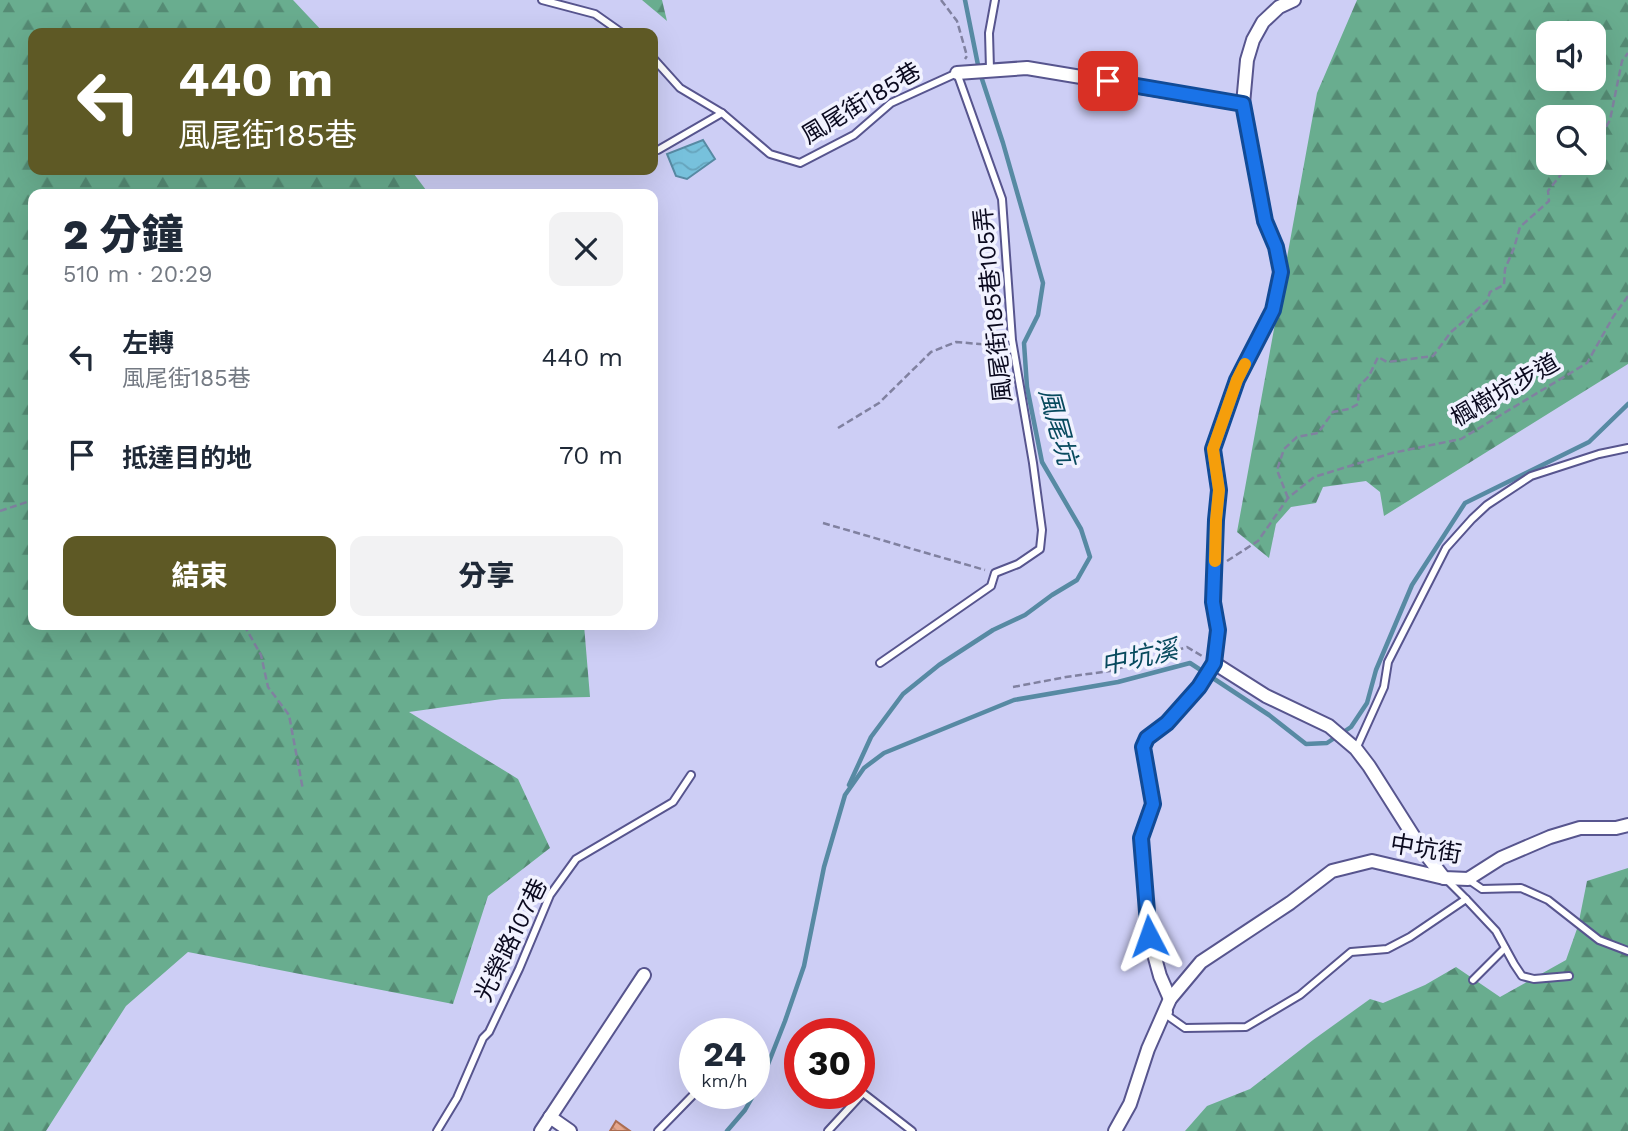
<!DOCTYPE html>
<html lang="zh-TW">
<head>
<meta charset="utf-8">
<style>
	body { margin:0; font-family:"Work Sans","Noto Sans TC",sans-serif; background:#f2f2f3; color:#1f2937; height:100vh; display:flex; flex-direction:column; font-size:26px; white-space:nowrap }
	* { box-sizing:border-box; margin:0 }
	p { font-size:23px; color:#747a83 }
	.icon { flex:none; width:38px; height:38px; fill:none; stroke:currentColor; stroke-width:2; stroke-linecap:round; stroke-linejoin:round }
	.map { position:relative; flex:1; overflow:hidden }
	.panel { position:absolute; left:28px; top:189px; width:630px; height:441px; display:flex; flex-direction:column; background:#fff; border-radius:14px; box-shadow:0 7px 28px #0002 }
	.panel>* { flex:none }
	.banner { position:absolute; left:28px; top:28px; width:630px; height:147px; border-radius:14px; box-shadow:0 7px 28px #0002; background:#5e5925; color:#fff; overflow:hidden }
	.fabs { position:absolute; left:1536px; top:21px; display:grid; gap:14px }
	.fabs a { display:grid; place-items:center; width:70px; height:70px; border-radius:14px; background:#fff; box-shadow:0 7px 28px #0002; font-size:35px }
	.speed { position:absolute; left:679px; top:1018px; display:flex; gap:14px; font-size:35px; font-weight:700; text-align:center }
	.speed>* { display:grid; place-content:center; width:91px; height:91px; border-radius:50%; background:#fff; box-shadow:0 7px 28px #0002; line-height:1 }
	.speed small { font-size:18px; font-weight:400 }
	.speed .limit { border:10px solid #d22; background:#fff; color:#111 }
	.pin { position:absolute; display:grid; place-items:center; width:60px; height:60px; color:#fff; margin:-30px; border-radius:14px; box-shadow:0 4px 10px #0006 }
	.me { position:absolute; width:77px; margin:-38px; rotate:356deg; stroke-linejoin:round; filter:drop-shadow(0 0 5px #0008) }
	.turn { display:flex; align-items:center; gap:24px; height:147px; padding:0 35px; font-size:32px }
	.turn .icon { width:91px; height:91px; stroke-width:2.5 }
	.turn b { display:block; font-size:49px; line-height:60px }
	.round { display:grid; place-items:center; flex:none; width:74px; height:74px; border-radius:14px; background:#f2f2f3 }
	.overview { display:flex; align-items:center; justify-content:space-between; height:119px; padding:0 35px }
	h1 { font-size:42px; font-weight:800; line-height:52px }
	.primary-button { display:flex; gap:14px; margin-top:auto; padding:14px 35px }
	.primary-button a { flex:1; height:80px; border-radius:14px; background:#5e5925; color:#fff; font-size:28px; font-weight:800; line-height:80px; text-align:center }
	.primary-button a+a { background:#f2f2f3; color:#1f2937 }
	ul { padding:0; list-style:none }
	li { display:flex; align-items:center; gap:21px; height:98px; padding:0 35px }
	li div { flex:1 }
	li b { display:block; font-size:26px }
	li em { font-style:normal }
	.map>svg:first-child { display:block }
	.forest { fill:url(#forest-firs); fill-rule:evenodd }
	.water { fill:url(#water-waves); stroke:#578aa3; stroke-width:2 }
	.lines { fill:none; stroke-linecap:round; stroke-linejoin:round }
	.stream { stroke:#578aa3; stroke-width:4.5 }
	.building { fill:url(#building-back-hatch); stroke:#ab6c51; stroke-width:2 }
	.lane-casing { stroke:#57558e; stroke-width:10 }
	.street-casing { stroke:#57558e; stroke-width:16 }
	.path { stroke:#8081a0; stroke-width:2.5; stroke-dasharray:7 3.5; stroke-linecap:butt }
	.lane { stroke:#fff; stroke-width:6 }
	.street { stroke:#fff; stroke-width:12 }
	.route-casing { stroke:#114b97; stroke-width:18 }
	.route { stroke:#1a73e8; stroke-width:12 }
	.slow { stroke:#f59e0b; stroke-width:12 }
	.labels { text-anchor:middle; stroke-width:7; stroke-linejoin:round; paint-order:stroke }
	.street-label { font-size:24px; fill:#0b0a1f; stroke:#f1f2ff }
	.water-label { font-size:26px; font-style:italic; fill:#084a5e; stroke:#f1f2ff }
</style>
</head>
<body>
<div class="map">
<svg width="1628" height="1131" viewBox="0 0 1628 1131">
	<defs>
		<pattern id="forest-firs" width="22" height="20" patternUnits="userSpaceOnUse" patternTransform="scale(1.75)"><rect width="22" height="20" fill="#69ad8f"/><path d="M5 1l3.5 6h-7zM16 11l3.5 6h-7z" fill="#558b74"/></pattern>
		<pattern id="water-waves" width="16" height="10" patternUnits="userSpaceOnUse" patternTransform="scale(1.75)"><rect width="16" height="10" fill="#77c1dc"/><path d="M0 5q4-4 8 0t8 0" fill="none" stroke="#66a4bc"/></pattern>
		<pattern id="building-back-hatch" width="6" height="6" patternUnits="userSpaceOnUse" patternTransform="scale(1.75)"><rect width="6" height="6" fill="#e5a68c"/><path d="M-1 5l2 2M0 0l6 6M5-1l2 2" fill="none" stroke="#c38e78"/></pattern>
	</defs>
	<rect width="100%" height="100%" fill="#cdcef5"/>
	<g class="forest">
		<path d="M0,0h293l31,33h-291v137h378l18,24h-396v431h551l6,72 -88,2 -93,13 109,67 32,69 -62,48 -35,108 -265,-52 -62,54 -80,125h-46z"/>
		<path d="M642,0h20l5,21z"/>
		<path d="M1357,0h271v364l-244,152 -4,-24 -14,-11 -43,6 -7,16 -25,4 -15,17 -7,34 -32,-26 80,-439zM1549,33h45v46h-45zM1549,117h45v46h-45z"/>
		<path d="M1628,868v263h-443l22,-25 43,-17 63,-49 57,-41 13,4 42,-18 31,-18 44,30 66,-37 12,-34 9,-45z"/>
	</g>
	<path class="water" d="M703,140l12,19 -28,20 -11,-3 -9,-22z"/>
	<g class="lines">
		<g class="stream">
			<path d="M849,785l22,-48 32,-43 36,-29 54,-35 32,-15 27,-20 25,-15 13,-23 -9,-28 -39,-67 -15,-75 -3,-44 14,-28 5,-32 -40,-140 -24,-73 -14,-70"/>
			<path d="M754,1093l9,-16 22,-56 19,-55 20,-99 21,-72 19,-27 20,-15 130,-53 104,-18 72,-19 79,52 37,29 21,-1 24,-16 16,-24 9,-33 36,-85 53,-82 124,-61 39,-38"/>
			<path d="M727,1131l18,-21 9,-16"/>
		</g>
	</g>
	<path class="building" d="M616,1121l14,10h-20z"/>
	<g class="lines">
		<defs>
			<g id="lane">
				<path d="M542,0l53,14 27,19"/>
				<path d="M653,58l27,30 42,25 48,41 30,9 54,-28 37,-32 66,-30 45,126 10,141 21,123 9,67 -2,19 -22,15 -23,9 -4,13 -111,77"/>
				<path d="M990,69l-1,-36 6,-33"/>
				<path d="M658,150l64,-37"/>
				<path d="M1356,749l28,-62 4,-25 58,-114 26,-29 15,-14 44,-29 68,-22 29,-6"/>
				<path d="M1469,880l13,9 39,-1 27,12 51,40 29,11"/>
				<path d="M1466,899l30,32 18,33 8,12 12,3 35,-3"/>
				<path d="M1473,980l32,-32"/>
				<path d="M1169,1012l-1,4 17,12 61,-1 54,-32 51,-43 36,-3 23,-12 56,-38 -20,-20"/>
				<path d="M734,1034l2,-3"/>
				<path d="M437,1131l20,-33 26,-60 6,-6 30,-63 31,-74 26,-36 97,-57 18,-27"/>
				<path d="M658,1131l37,-38"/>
				<path d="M828,1131l35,-38 49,38"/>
			</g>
			<g id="street">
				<path d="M957,73l70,-5 216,36"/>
				<path d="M1214,663l52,33 63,30 27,23 13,17 52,82 23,30"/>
				<path d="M1170,999l-10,-23 -11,-40 -8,-98 12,-34 -10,-57 5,-9 19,-15 32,-36 15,-24 4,-33 -5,-28 3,-82 3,-30 -6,-41 24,-69 36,-70 8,-38 -5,-25 -11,-26 -22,-117 4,-44 6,-20 10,-18 16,-15 15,-7"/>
				<path d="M550,1117l20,14"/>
				<path d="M541,1131l103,-156"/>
				<path d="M1115,1131l15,-27 18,-55 22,-50 31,-37 89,-59 42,-32 40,-10 72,17 24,1 33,-21 49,-21 30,-9h36l12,-3"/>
			</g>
		</defs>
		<use href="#lane" class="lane-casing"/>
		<use href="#street" class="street-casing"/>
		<g class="path">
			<path d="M941,0l16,21 10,35 -2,3"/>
			<path d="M1594,143h2l14,-23 12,-59 6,-8"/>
			<path d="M838,428l41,-25 52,-51 25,-10 46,4"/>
			<path d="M1288,498l-11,-28 7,-21 13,-12 21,-4 15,-21 16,-3 9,-5 1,-18 10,-10 9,-19 9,5 46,-6 18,-24 36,-31 3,-9 14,-7 1,-16 9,-21 6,-21 29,-26 -1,-10 22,-28"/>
			<path d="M0,511l33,-11"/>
			<path d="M823,523l162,47"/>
			<path d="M1227,561l31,-20 30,-43 26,-21 78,-24 69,-14 126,-76 26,-46 15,-21"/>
			<path d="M244,625l17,30 7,32 21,28 14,75"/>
			<path d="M1013,687l53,-10 44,-6 77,-24 15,9"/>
		</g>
		<use href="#lane" class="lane"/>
		<use href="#street" class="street"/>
	</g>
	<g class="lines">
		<defs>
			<path id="route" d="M1108,81l135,23 22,117 11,26 5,25 -8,38 -36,70 -24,69 6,41 -3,30 -3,82 5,28 -4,33 -15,24 -32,36 -20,15 -4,9 10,57 -12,34 8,98"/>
		</defs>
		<use href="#route" class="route-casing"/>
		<use href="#route" class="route"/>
		<path class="slow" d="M1215,561l1,-41 3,-30 -6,-41 24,-69 8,-16"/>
	</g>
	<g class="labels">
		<g class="street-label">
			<text transform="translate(861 103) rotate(-31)" y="8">風尾街185巷</text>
			<text transform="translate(993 305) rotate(-96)" y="8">風尾街185巷105弄</text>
			<text transform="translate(1505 390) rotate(-30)" y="8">楓樹坑步道</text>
			<text transform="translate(1426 849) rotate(9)" y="8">中坑街</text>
			<text transform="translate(511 940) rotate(-64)" y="8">光榮路107巷</text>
		</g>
		<g class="water-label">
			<text transform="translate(1058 426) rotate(75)" y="9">風尾坑</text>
			<text transform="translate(1139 657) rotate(-12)" y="9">中坑溪</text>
		</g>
	</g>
</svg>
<div class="fabs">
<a><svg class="icon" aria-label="sound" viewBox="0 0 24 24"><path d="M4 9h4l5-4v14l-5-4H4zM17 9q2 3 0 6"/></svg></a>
<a><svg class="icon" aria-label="search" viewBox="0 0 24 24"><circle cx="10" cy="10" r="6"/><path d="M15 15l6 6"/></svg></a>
</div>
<div class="speed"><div>24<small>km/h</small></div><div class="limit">30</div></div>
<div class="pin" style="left:1108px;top:81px;background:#d93025"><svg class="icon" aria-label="arrive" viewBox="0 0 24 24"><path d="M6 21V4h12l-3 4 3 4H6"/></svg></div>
<svg class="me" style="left:1149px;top:936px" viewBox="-20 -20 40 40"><path d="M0-17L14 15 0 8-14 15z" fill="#1a73e8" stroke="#fff" stroke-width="4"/></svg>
<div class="banner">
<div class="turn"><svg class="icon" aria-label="left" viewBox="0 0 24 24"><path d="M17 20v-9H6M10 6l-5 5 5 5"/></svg><div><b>440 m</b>風尾街185巷</div></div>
</div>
<section class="panel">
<div class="overview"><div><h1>2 分鐘</h1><p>510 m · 20:29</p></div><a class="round"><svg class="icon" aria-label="close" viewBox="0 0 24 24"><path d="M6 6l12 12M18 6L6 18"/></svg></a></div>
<ul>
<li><svg class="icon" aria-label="left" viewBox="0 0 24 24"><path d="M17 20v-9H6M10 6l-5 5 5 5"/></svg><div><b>左轉</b><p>風尾街185巷</p></div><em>440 m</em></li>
<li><svg class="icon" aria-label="arrive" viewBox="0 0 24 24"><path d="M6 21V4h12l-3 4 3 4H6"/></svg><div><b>抵達目的地</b></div><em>70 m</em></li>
</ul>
<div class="primary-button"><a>結束</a><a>分享</a></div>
</section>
</div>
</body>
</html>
